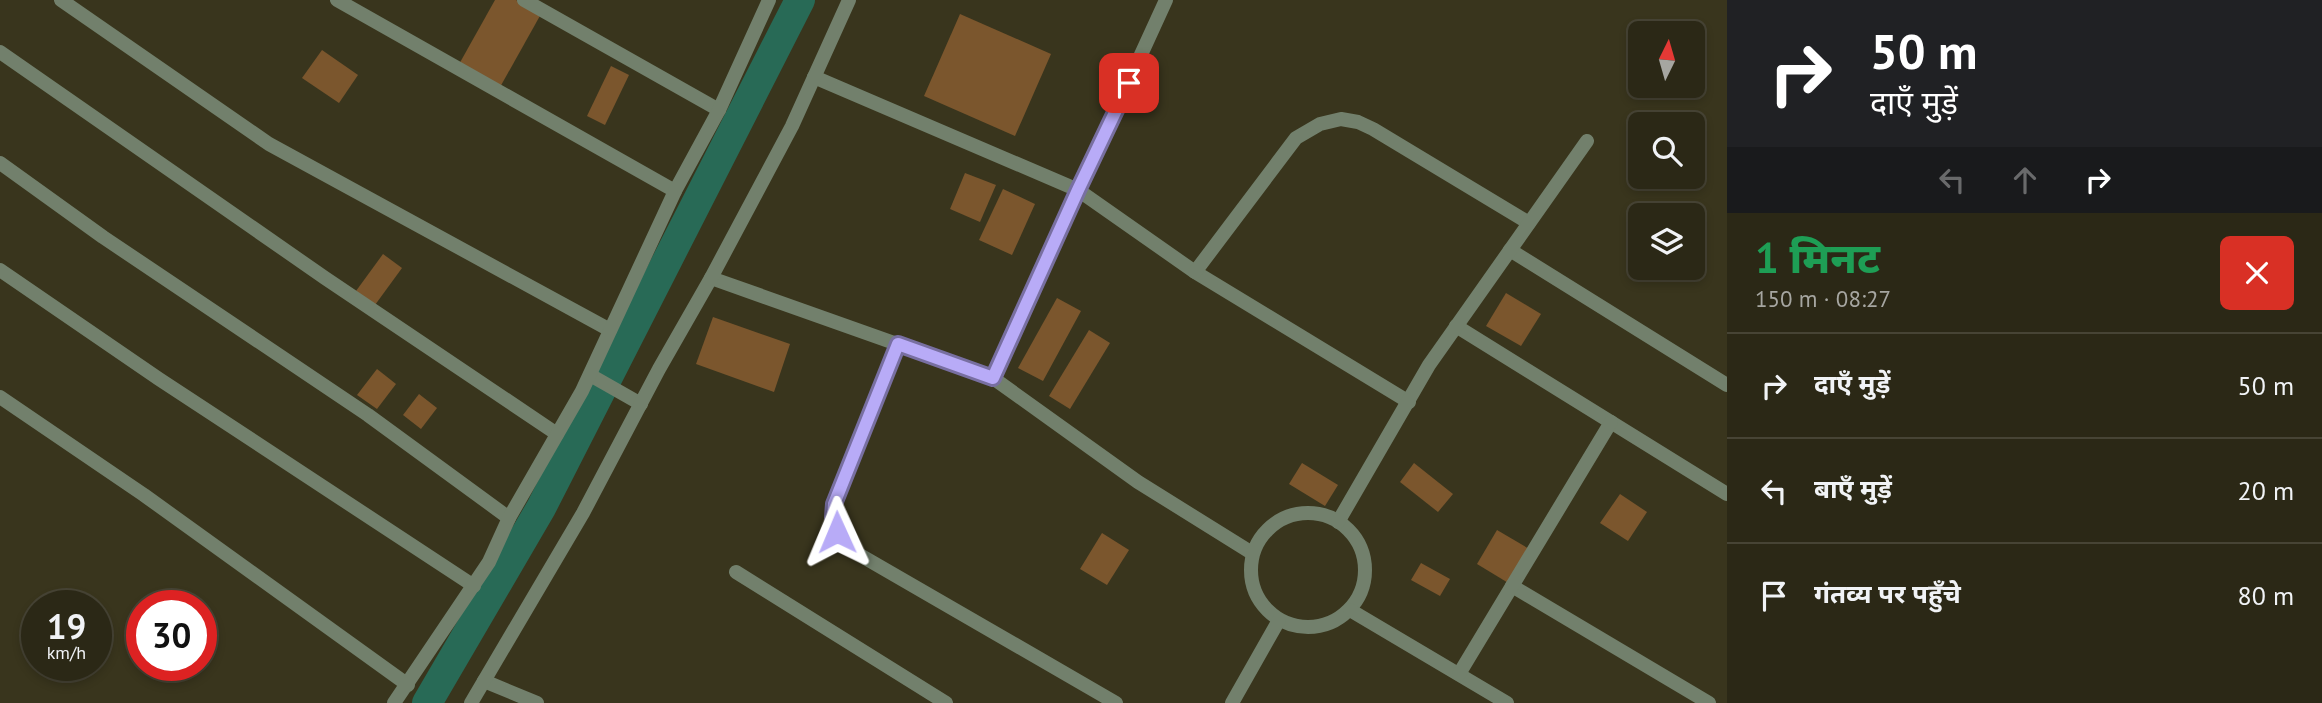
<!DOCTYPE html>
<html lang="hi">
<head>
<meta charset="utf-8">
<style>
	body { margin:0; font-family:"PT Sans","Noto Sans Devanagari",sans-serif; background:#373423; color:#f1f3f6; height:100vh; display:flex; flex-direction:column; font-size:26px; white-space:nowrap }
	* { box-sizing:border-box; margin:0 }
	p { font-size:23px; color:#a6a6a1 }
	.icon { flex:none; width:38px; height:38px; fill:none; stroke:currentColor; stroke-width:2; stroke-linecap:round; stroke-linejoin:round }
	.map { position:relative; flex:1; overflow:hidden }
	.details { display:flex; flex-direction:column; background:#2b2816; width:595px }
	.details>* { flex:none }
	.guide { background:#202124; color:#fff; overflow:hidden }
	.needle { width:46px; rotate:5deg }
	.tools { position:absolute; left:1628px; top:21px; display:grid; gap:14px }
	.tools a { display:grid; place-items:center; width:77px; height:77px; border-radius:10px; background:#2b2816; box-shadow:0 4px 10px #0003,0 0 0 2px #474435; font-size:35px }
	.speed { position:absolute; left:21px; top:590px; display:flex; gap:14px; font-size:35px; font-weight:700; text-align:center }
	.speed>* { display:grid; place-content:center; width:91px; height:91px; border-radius:50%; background:#2b2816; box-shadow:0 4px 10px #0003,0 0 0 2px #474435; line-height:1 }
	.speed small { font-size:18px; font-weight:400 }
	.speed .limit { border:10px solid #d22; background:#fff; color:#111 }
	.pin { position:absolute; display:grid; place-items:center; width:60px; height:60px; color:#fff; margin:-30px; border-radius:14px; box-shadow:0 4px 10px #0006 }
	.me { position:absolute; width:77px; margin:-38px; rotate:359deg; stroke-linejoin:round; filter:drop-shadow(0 0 5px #0008) }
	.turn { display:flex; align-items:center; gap:24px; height:147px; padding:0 28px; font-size:32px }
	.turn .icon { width:91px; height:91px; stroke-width:2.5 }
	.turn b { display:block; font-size:49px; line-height:60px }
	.lanes { display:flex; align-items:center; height:66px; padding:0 28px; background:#0003; justify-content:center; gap:35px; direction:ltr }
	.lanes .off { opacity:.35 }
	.round { display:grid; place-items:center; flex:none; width:74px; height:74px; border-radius:10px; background:#373423 }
	.headline { display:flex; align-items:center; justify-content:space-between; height:119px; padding:0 28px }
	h1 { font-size:42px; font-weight:800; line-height:52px; color:#1e9e55 }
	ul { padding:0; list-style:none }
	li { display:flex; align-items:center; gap:21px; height:105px; padding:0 28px; border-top:2px solid #474435 }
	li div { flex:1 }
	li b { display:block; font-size:26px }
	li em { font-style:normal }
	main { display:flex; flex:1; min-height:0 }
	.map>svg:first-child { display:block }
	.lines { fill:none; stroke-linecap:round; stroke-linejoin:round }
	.canal { stroke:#286a56; stroke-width:30 }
	.building { fill:#7b562d }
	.minor { stroke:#72806c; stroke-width:14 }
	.tertiary { stroke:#72806c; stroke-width:14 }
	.route-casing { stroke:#786fa1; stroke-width:18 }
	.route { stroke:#b8abf7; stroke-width:12 }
</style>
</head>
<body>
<main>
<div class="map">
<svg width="1727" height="703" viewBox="0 0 1727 703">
	<rect width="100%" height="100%" fill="#39351d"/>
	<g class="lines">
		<path class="canal" d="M427,703l114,-195 259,-508"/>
	</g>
	<g class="building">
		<path d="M495,0h21l25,14 -42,75 -41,-23z"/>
		<path d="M960,14l91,40 -36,82 -91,-40z"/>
		<path d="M322,50l36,25 -19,28 -37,-25z"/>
		<path d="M611,66l18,9 -24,50 -18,-9z"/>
		<path d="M965,173l31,12 -16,37 -30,-13z"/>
		<path d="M1003,189l32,15 -23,51 -33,-15z"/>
		<path d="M383,254l19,14 -27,37 -19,-14z"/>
		<path d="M1506,293l35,21 -20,32 -35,-20z"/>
		<path d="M1057,298l24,13 -38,70 -25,-13z"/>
		<path d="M713,317l77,27 -16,48 -78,-28z"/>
		<path d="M1089,330l21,13 -40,66 -21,-13z"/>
		<path d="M377,369l19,15 -19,25 -20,-14z"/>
		<path d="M419,394l18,14 -16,21 -18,-14z"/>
		<path d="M1302,463l36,22 -13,21 -36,-22z"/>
		<path d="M1414,463l39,31 -15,18 -38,-30z"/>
		<path d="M1620,494l27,18 -19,29 -28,-18z"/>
		<path d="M1497,530l34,20 -21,34 -33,-20z"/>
		<path d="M1102,533l27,17 -22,35 -27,-16z"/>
		<path d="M1421,563l29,16 -10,17 -29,-16z"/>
	</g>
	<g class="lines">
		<g class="minor">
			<path d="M61,0l208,144 341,186"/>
			<path d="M337,0l338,191"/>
			<path d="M524,0l195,110"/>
			<path d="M0,52l325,226 232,156"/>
			<path d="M814,77l264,113 117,82 214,130"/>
			<path d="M0,163l103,74 265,178 141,103"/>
			<path d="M1510,250l217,135"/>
			<path d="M0,270l159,109 315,207"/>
			<path d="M1195,272l101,-134 24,-14 21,-5 17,3 15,7 156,94"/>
			<path d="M711,278l282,100 145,104 114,71"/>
			<path d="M1456,326l271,168"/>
			<path d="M898,344l-64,160c-2,21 6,31 19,47l263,152"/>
			<path d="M590,375l51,29"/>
			<path d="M993,378l173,-378"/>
			<path d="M0,397l144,98 264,190"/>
			<circle cx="1308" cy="570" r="57"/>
			<path d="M1338,522l91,-157 158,-224"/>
			<path d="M736,572l210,131"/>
			<path d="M1512,586l197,117"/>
			<path d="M1350,610l157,93"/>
			<path d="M1459,674l152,-252"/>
			<path d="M484,681l53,22"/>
			<path d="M394,703l95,-141 20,-44 73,-127 93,-200 44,-81 50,-110"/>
			<path d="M1232,703l47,-83"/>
		</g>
		<path class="tertiary" d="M471,703l112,-190 76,-144 52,-91 81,-152 57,-126"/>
	</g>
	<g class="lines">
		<defs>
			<path id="route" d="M837,532l-4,-15 1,-13 64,-160 95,34 85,-188 51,-107"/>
		</defs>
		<use href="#route" class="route-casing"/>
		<use href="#route" class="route"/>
	</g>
</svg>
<div class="tools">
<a><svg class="needle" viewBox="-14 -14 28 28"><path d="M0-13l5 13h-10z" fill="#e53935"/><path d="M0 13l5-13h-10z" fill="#a6a6a1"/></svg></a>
<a><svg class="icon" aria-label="search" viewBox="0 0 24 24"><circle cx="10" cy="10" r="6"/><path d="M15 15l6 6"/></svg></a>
<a><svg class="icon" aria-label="layers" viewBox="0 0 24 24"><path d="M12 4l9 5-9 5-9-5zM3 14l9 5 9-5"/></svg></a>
</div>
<div class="speed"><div>19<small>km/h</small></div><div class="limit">30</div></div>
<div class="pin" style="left:1129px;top:83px;background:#d93025"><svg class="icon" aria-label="arrive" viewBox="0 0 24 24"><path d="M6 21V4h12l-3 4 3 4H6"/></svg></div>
<svg class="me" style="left:837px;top:532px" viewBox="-20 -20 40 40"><path d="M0-17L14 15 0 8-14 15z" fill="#b8abf7" stroke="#fff" stroke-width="4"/></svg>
</div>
<section class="details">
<div class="guide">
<div class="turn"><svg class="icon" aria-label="right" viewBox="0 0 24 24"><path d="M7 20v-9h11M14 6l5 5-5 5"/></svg><div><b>50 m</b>दाएँ मुड़ें</div></div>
<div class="lanes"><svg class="icon off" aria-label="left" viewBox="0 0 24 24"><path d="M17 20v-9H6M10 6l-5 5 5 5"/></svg><svg class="icon off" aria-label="ahead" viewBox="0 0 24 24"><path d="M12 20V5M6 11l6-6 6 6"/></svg><svg class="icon" aria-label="right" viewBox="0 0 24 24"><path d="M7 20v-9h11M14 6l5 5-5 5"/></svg></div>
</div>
<div class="headline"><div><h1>1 मिनट</h1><p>150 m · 08:27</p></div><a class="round" style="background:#d93025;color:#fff"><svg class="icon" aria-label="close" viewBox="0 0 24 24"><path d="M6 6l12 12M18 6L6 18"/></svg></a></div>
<ul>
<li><svg class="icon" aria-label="right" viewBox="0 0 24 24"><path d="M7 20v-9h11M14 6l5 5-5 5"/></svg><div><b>दाएँ मुड़ें</b></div><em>50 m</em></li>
<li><svg class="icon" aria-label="left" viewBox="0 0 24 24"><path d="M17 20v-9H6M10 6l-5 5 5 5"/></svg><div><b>बाएँ मुड़ें</b></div><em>20 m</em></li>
<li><svg class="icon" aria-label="arrive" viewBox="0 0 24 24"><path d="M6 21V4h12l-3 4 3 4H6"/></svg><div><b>गंतव्य पर पहुँचे</b></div><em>80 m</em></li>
</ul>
</section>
</main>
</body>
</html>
